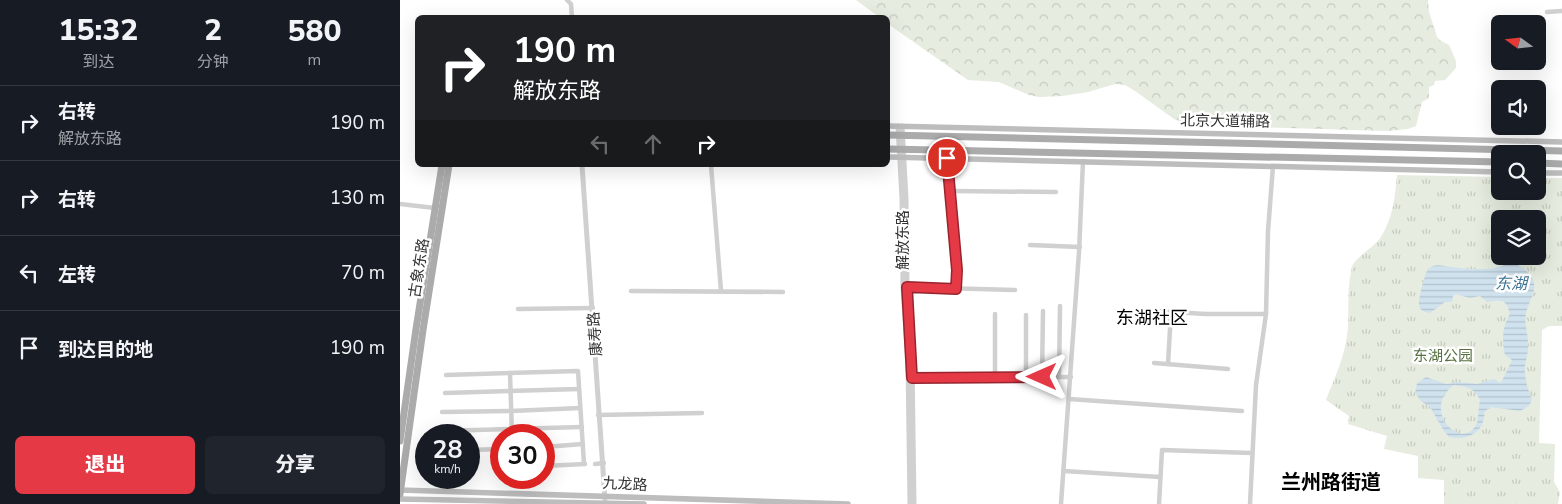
<!DOCTYPE html>
<html lang="zh">
<head>
<meta charset="utf-8">
<style>
	body { margin:0; font-family:"Nunito Sans","Noto Sans SC",sans-serif; background:#20242c; color:#f1f3f6; height:100vh; display:flex; flex-direction:column; font-size:19px; white-space:nowrap }
	* { box-sizing:border-box; margin:0 }
	p { font-size:16px; color:#9ea1a6 }
	.icon { flex:none; width:28px; height:28px; fill:none; stroke:currentColor; stroke-width:2; stroke-linecap:round; stroke-linejoin:round }
	.map { position:relative; flex:1; overflow:hidden }
	.sheet { display:flex; flex-direction:column; background:#171b24; width:400px }
	.sheet>* { flex:none }
	.banner { position:absolute; left:15px; top:15px; width:475px; height:152px; border-radius:8px; box-shadow:0 5px 20px #0002; background:#202124; color:#fff; overflow:hidden }
	.needle { width:32px; rotate:285deg }
	.tools { position:absolute; left:1091px; top:15px; display:grid; gap:10px }
	.tools a { display:grid; place-items:center; width:55px; height:55px; border-radius:8px; background:#171b24; box-shadow:0 5px 20px #0002; font-size:25px }
	.speed { position:absolute; left:15px; top:424px; display:flex; gap:10px; font-size:25px; font-weight:700; text-align:center }
	.speed>* { display:grid; place-content:center; width:65px; height:65px; border-radius:50%; background:#171b24; box-shadow:0 5px 20px #0002; line-height:1 }
	.speed small { font-size:12px; font-weight:400 }
	.speed .limit { border:8px solid #d22; background:#fff; color:#111 }
	.pin { position:absolute; display:grid; place-items:center; width:42px; height:42px; color:#fff; margin:-21px; border:2px solid #fff; border-radius:50%; box-shadow:0 1px 5px #0007 }
	.me { position:absolute; width:55px; margin:-28px; rotate:270deg; stroke-linejoin:round; filter:drop-shadow(0 0 4px #0008) }
	.turn { display:flex; align-items:center; gap:18px; height:105px; padding:0 15px; font-size:22px }
	.turn .icon { width:65px; height:65px; stroke-width:2.5 }
	.turn b { display:block; font-size:35px; line-height:42px }
	.lanes { display:flex; align-items:center; height:48px; padding:0 15px; background:#0003; justify-content:center; gap:25px; direction:ltr }
	.lanes .off { opacity:.35 }
	.eta { display:flex; justify-content:space-evenly; align-items:center; height:85px; text-align:center }
	.eta b { font-size:30px; font-weight:800; line-height:35px }
	.primary-button { display:flex; gap:10px; margin-top:auto; padding:10px 15px }
	.primary-button a { flex:1; height:58px; border-radius:8px; background:#e63946; color:#fff; font-size:20px; font-weight:800; line-height:58px; text-align:center }
	.primary-button a+a { background:#20242c; color:#f1f3f6 }
	ul { padding:0; list-style:none }
	li { display:flex; align-items:center; gap:15px; height:75px; padding:0 15px; border-top:1px solid #363941 }
	li div { flex:1 }
	li b { display:block; font-size:19px }
	li em { font-style:normal }
	main { display:flex; flex:1; min-height:0 }
	.map>svg:first-child { display:block }
	.forest { fill:url(#forest-crowns) }
	.park { fill:url(#park-tufts); fill-rule:evenodd }
	.water { fill:url(#water-rules); fill-rule:evenodd }
	.lines { fill:none; stroke-linecap:round; stroke-linejoin:round }
	.minor { stroke:#d0d0d0; stroke-width:4.5 }
	.tertiary { stroke:#d0d0d0; stroke-width:5 }
	.secondary { stroke:#bdbdbd; stroke-width:5.5 }
	.primary { stroke:#ababab; stroke-width:7 }
	.route-casing { stroke:#96252e; stroke-width:12 }
	.route { stroke:#e63946; stroke-width:9 }
	.labels { text-anchor:middle; stroke-width:5; stroke-linejoin:round; paint-order:stroke }
	.street-label { font-size:15px; fill:#333; stroke:#fff }
	.park-label { font-size:15px; fill:#56703f; stroke:#fff }
	.water-label { font-size:16px; font-style:italic; fill:#3f7597; stroke:#fff }
	.quarter-label { font-size:18px; fill:#000; stroke:#fff }
	.district-label { font-size:20px; font-weight:bold; fill:#000; stroke:#fff }
</style>
</head>
<body>
<main>
<section class="sheet">
<div class="eta">
<div><b>15:32</b><p>到达</p></div>
<div><b>2</b><p>分钟</p></div>
<div><b>580</b><p>m</p></div>
</div>
<ul>
<li><svg class="icon" aria-label="right" viewBox="0 0 24 24"><path d="M7 20v-9h11M14 6l5 5-5 5"/></svg><div><b>右转</b><p>解放东路</p></div><em>190 m</em></li>
<li><svg class="icon" aria-label="right" viewBox="0 0 24 24"><path d="M7 20v-9h11M14 6l5 5-5 5"/></svg><div><b>右转</b></div><em>130 m</em></li>
<li><svg class="icon" aria-label="left" viewBox="0 0 24 24"><path d="M17 20v-9H6M10 6l-5 5 5 5"/></svg><div><b>左转</b></div><em>70 m</em></li>
<li><svg class="icon" aria-label="arrive" viewBox="0 0 24 24"><path d="M6 21V4h12l-3 4 3 4H6"/></svg><div><b>到达目的地</b></div><em>190 m</em></li>
</ul>
<div class="primary-button"><a>退出</a><a>分享</a></div>
</section>
<div class="map">
<svg width="1162" height="504" viewBox="0 0 1162 504">
	<defs>
		<pattern id="forest-crowns" width="20" height="18" patternUnits="userSpaceOnUse" patternTransform="scale(1.25)"><rect width="20" height="18" fill="#e6ecdf"/><path d="M2 6a3 3 0 1 1 6 0M12 15a3 3 0 1 1 6 0" fill="none" stroke="#c6cbc0"/></pattern>
		<pattern id="park-tufts" width="24" height="20" patternUnits="userSpaceOnUse" patternTransform="scale(1.25)"><rect width="24" height="20" fill="#e6ecdf"/><path d="M3 7l-1-3M5 7V3M7 7l1-3M15 17l-1-3M17 17v-4M19 17l1-3" fill="none" stroke="#c6cbc0"/></pattern>
		<pattern id="water-rules" width="6" height="5" patternUnits="userSpaceOnUse" patternTransform="scale(1.25)"><rect width="6" height="5" fill="#cfe2ee"/><path d="M0 2.5h6" fill="none" stroke="#b2c2cd"/></pattern>
	</defs>
	<rect width="100%" height="100%" fill="#fff"/>
	<path class="forest" d="M456,0h572l1,12 8,25 4,4 8,4 7,16v7l-11,12 -10,1 -1,4 -5,2v11l-7,4 -6,24 -8,3 -20,2 -200,-6 -14,-6 -39,-28 -10,-6 -10,-1 -27,8 -26,4 -23,1 -10,-2 -30,-13 -31,-2 -80,-56v-6l-9,-1z"/>
	<path class="park" d="M997,175l103,2v14h38v-13h24v148h-13l-7,4 -3,113 16,1 -1,38 6,10 -2,12h-114v-24l-26,-2v-22l-34,-7 3,-13 -39,-12 1,-8 -23,-16c9,-23 20,-46 22,-72 1,-20 -1,-41 4,-61 3,-10 23,-20 29,-30 12,-20 14,-39 16,-62zM1100,219h38v37h-38z"/>
	<path class="water" d="M1112,263c10,3 19,9 22,20 2,10 -6,20 -8,30 -2,11 2,20 2,30 1,9 -2,15 -3,23 -1,11 3,24 7,34l-3,6 -9,5 -29,-4 -6,4c-1,4 -1,11 -4,15 -6,11 -21,14 -32,11l-5,-6 -14,-24 -9,-6 -6,-8 2,-10 9,-6 20,7 13,-2 18,2 17,-5 7,4 11,-23 -7,-5c-3,-15 -3,-28 5,-41 -4,-16 -8,-14 -23,-12l-7,-6 -10,2 -14,-4 -3,2 -1,6h-7l-15,11c-7,-2 -12,-3 -11,-12 1,-6 6,-30 10,-33 6,-5 15,-2 22,-1 13,2 30,3 43,1 6,-1 12,-4 18,-5zM1054,385c11,1 21,3 26,15 -1,4 -2,20 -3,23 -14,31 -58,-13 -23,-38z"/>
	<g class="lines">
		<g class="minor">
			<path d="M167,0l4,4 1,14"/>
			<path d="M1147,12l15,-1"/>
			<path d="M547,158l4,33 6,98"/>
			<path d="M311,165l10,126"/>
			<path d="M551,191l105,1"/>
			<path d="M0,204l35,4"/>
			<path d="M630,245l50,2"/>
			<path d="M505,287l110,3"/>
			<path d="M231,291l152,1"/>
			<path d="M118,309l75,-1"/>
			<path d="M737,310l69,4h60"/>
			<path d="M595,314v63"/>
			<path d="M754,363l74,6"/>
			<path d="M768,364l3,-52"/>
			<path d="M110,373l2,62"/>
			<path d="M46,375l132,-4 6,93"/>
			<path d="M626,377v-62"/>
			<path d="M642,377l1,-66"/>
			<path d="M659,377l1,-71"/>
			<path d="M510,378l161,-1"/>
			<path d="M45,393l134,-4"/>
			<path d="M669,399l173,12"/>
			<path d="M42,412l69,-1 69,-3"/>
			<path d="M198,415l104,-2"/>
			<path d="M42,431l140,-4"/>
			<path d="M144,447l39,-3"/>
			<path d="M69,450l32,-1"/>
			<path d="M195,464l9,-1"/>
			<path d="M144,466l41,-2"/>
			<path d="M664,471l96,6"/>
			<path d="M661,504l18,-252 4,-91"/>
			<path d="M759,504l3,-54 89,3"/>
			<path d="M850,504l6,-119 10,-71 2,-83 5,-65"/>
		</g>
		<g class="tertiary">
			<path d="M498,126l4,73 1,88 5,75 2,142"/>
			<path d="M502,126l4,73 1,88 5,74 2,143"/>
			<path d="M182,165l23,334"/>
		</g>
		<g class="secondary">
			<path d="M488,126l674,16"/>
			<path d="M488,157l612,15"/>
			<path d="M1138,173h24"/>
			<path d="M0,490l448,14"/>
			<path d="M0,499l244,5"/>
		</g>
		<g class="primary">
			<path d="M488,135l674,16"/>
			<path d="M488,149l612,13"/>
			<path d="M1138,163l24,1"/>
			<path d="M0,441l16,-112 26,-164"/>
			<path d="M0,494l23,-164 26,-165"/>
		</g>
	</g>
	<g class="lines">
		<defs>
			<path id="route" d="M547,158l10,112 -1,19 -49,-2 5,91 130,-1"/>
		</defs>
		<use href="#route" class="route-casing"/>
		<use href="#route" class="route"/>
	</g>
	<g class="labels">
		<g class="street-label">
			<text transform="translate(825 121) rotate(1)" y="5">北京大道辅路</text>
			<text transform="translate(503 240) rotate(-90)" y="5">解放东路</text>
			<text transform="translate(19 268) rotate(-81)" y="5">古象东路</text>
			<text transform="translate(195 334) rotate(-94)" y="5">康寿路</text>
			<text transform="translate(225 484) rotate(3)" y="5">九龙路</text>
		</g>
		<g class="park-label">
			<text x="1043" y="361">东湖公园</text>
		</g>
		<g class="water-label">
			<text x="1111" y="289">东湖</text>
		</g>
		<g class="quarter-label">
			<text x="752" y="324">东湖社区</text>
		</g>
		<g class="district-label">
			<text x="931" y="489">兰州路街道</text>
		</g>
	</g>
</svg>
<div class="tools">
<a><svg class="needle" viewBox="-14 -14 28 28"><path d="M0-13l5 13h-10z" fill="#e53935"/><path d="M0 13l5-13h-10z" fill="#9ea1a6"/></svg></a>
<a><svg class="icon" aria-label="sound" viewBox="0 0 24 24"><path d="M4 9h4l5-4v14l-5-4H4zM17 9q2 3 0 6"/></svg></a>
<a><svg class="icon" aria-label="search" viewBox="0 0 24 24"><circle cx="10" cy="10" r="6"/><path d="M15 15l6 6"/></svg></a>
<a><svg class="icon" aria-label="layers" viewBox="0 0 24 24"><path d="M12 4l9 5-9 5-9-5zM3 14l9 5 9-5"/></svg></a>
</div>
<div class="speed"><div>28<small>km/h</small></div><div class="limit">30</div></div>
<div class="pin" style="left:547px;top:158px;background:#d93025"><svg class="icon" aria-label="arrive" viewBox="0 0 24 24"><path d="M6 21V4h12l-3 4 3 4H6"/></svg></div>
<svg class="me" style="left:642px;top:377px" viewBox="-20 -20 40 40"><path d="M0-17L14 15 0 8-14 15z" fill="#e63946" stroke="#fff" stroke-width="4"/></svg>
<div class="banner">
<div class="turn"><svg class="icon" aria-label="right" viewBox="0 0 24 24"><path d="M7 20v-9h11M14 6l5 5-5 5"/></svg><div><b>190 m</b>解放东路</div></div>
<div class="lanes"><svg class="icon off" aria-label="left" viewBox="0 0 24 24"><path d="M17 20v-9H6M10 6l-5 5 5 5"/></svg><svg class="icon off" aria-label="ahead" viewBox="0 0 24 24"><path d="M12 20V5M6 11l6-6 6 6"/></svg><svg class="icon" aria-label="right" viewBox="0 0 24 24"><path d="M7 20v-9h11M14 6l5 5-5 5"/></svg></div>
</div>
</div>
</main>
</body>
</html>
